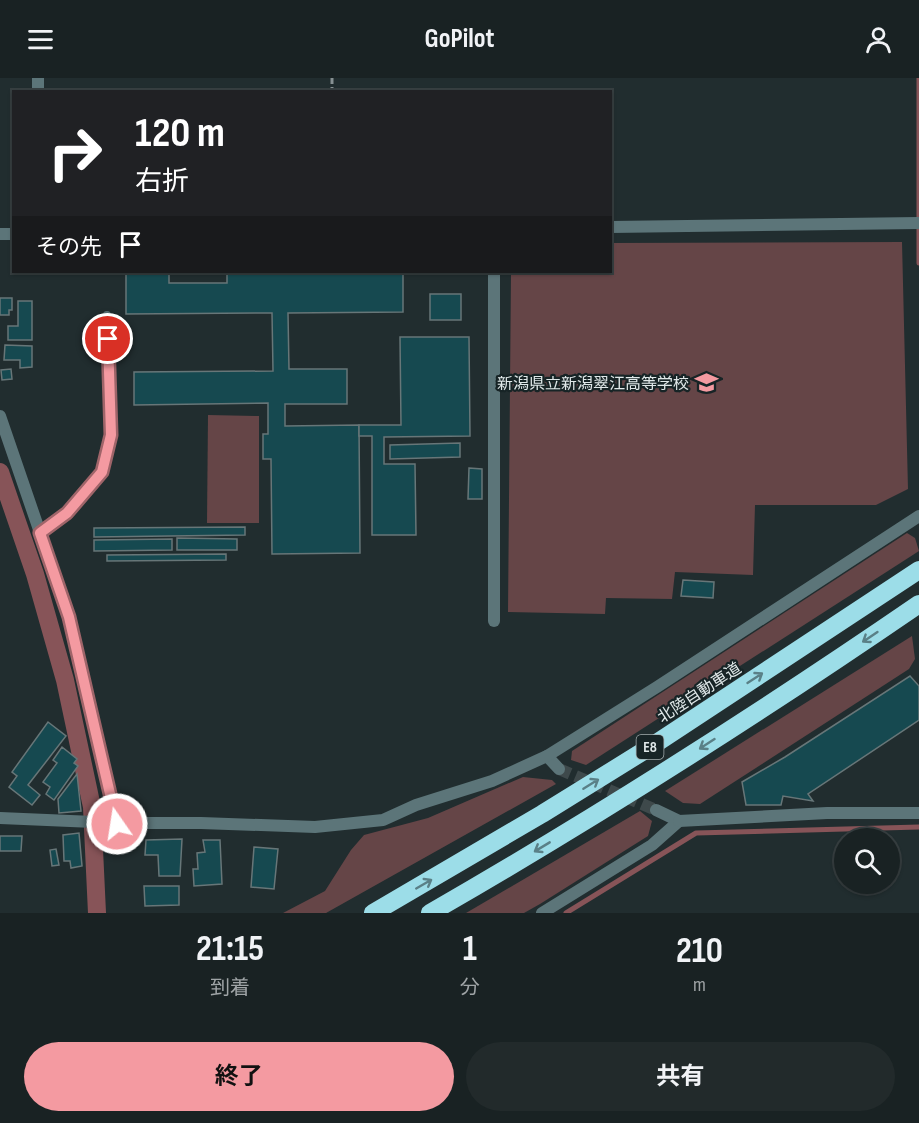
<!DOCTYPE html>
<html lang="ja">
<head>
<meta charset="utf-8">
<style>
	body { margin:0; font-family:"Sofia Sans Condensed","Noto Sans JP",sans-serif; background:#222a2b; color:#f1f3f6; height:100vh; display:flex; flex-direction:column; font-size:22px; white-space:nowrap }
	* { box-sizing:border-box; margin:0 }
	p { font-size:20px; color:#9fa4a6 }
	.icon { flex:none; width:33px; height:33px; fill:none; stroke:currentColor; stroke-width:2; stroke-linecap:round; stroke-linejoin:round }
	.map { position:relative; height:835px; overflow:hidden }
	.panel { display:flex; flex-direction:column; background:#192223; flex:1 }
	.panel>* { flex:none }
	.top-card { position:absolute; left:12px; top:12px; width:600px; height:183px; border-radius:0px; box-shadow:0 2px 4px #0004,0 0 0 2px #373f41; background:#202124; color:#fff; overflow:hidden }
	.controls { position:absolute; left:834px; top:750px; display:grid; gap:12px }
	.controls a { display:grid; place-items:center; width:66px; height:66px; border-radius:50%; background:#192223; box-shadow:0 2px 4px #0004,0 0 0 2px #373f41; font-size:30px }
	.pin { position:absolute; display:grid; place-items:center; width:51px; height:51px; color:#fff; margin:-26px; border:3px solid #fff; border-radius:50%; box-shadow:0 2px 6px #0007 }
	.me { position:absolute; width:66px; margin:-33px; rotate:347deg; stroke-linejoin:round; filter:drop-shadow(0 0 4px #0008) }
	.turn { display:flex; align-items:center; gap:21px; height:126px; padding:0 24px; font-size:27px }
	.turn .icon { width:78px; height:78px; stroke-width:2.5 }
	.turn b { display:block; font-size:42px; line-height:51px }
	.then { display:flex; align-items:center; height:57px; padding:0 24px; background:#0003; gap:12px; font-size:22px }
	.eta { display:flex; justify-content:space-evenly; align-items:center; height:102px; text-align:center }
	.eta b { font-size:36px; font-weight:700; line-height:42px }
	.action { display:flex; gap:12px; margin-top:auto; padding:12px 24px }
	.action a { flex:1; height:69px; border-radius:36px; background:#f49aa1; color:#111; font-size:24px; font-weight:700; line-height:69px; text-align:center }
	.action a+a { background:#222a2b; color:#f1f3f6 }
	header { display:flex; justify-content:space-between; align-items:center; height:78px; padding:0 24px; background:#192223; font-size:27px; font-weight:700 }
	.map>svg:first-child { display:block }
	.green { fill:#654547 }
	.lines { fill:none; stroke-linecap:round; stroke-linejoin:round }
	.stream { stroke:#875458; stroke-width:5 }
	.canal { stroke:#875458; stroke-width:18 }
	.building { fill:#164950; stroke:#677678; stroke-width:1.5 }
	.minor-tunnel { stroke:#3e494b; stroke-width:12; stroke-dasharray:12 6; stroke-linecap:butt }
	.path { stroke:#869092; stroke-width:3; stroke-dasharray:6 3; stroke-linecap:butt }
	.service { stroke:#5c7579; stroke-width:8 }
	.minor { stroke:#5c7579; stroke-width:12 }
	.tertiary { stroke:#5c7579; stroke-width:12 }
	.motorway { stroke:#9cdde8; stroke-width:18 }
	.oneway { stroke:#5a8087 }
	.route-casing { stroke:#9f6469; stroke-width:15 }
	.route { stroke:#f49aa1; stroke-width:10 }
	.labels { text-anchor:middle; stroke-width:4.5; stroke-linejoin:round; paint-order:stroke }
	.shield { fill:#172426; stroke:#a4adae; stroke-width:1.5 }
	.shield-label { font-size:15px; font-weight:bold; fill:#e0e8e9 }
	.poi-label { font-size:16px; fill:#e0e8e9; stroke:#172426; text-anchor:end }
	.street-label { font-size:16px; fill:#e0e8e9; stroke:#172426 }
</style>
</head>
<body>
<header><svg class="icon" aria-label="menu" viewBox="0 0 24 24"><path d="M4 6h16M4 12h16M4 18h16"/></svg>GoPilot<svg class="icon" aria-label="person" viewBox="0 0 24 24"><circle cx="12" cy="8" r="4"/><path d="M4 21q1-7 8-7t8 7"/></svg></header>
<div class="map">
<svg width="919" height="835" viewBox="0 0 919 835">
	<rect width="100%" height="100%" fill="#212d2f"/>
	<g class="green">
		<path d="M902,164l6,247 -32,16h-121l-2,70 -78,-3 -3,27 -66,-1 -1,16 -97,-2 3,-340h99l1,-29z"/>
		<path d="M208,337l51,1v107h-52z"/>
		<path d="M907,455l8,5 4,13 -333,214 -15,-5 1,-9z"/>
		<path d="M912,558l3,23 -6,10 -209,135 -17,-1 -18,-12z"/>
		<path d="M523,699l29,3 4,4 -230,129h-43l42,-22 26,-41 13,-15 64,-17z"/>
		<path d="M640,733l12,10 -4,15 -108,68 -16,9h-58z"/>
	</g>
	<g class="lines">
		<g class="stream">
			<path d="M919,0v185"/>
			<path d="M566,835l130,-80 223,-6"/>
		</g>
		<path class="canal" d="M0,394l35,102 30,106 27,127 5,106"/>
	</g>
	<g class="building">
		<path d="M126,194h43v11h58v-11h176v40l-115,1 1,56h58v35h-62v22l74,-1 1,128 -88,1 -1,-95h-8v-25h5v-31l-134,2v-33l139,-1 -1,-58 -146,1z"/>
		<rect x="430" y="216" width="31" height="26"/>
		<path d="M0,220h12v12h-3v5h-9z"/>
		<path d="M18,223h14v39h-24v-14h10z"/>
		<path d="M400,259h69l1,99 -86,1v27h31l1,71h-44v-99h-13v-11h42z"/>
		<path d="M5,267l27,1v21l-12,1v-8h-16z"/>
		<path d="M11,291l1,10 -10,1 -1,-10z"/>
		<path d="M460,365v14l-70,2v-14z"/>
		<path d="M469,390l13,1v30h-14z"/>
		<path d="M245,449v8l-151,2v-9z"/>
		<path d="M177,460l60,1v11h-60z"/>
		<path d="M172,461v11l-78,1v-11z"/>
		<path d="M226,476v6l-119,1v-6z"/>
		<path d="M683,502l31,2 -1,16 -32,-2z"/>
		<path d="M910,598l9,10v34l-111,74 5,7 -30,-5 -2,9h-35l-4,-23 43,-25z"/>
		<path d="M48,644l18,14 -38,49 12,10 -8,10 -23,-18 8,-11 -5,-4z"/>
		<path d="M62,669l15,12 -3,4 4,3 -24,34 -8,-6 4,-7 -7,-5 14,-19 -4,-3z"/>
		<path d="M77,696l4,37 -22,2 -1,-14z"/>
		<path d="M79,755l3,33 -11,2 -1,-7h-6l-1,-26z"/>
		<path d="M0,758h22l-1,15h-21z"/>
		<path d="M182,761l-2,37h-21l-1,-21h-13l1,-15z"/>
		<path d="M203,762h17l2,44 -28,2 -1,-17h5l-1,-16 8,-1z"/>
		<path d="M254,769l24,2 -4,40 -23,-2z"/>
		<path d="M56,771l3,16 -7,1 -2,-16z"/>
		<path d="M144,808h35v19l-34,1z"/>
	</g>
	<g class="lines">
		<path class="minor-tunnel" d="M559,691l97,41"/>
		<path class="path" d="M332,0v14"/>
		<path class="service" d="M40,455l27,-20 35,-41 9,-37 -4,-120"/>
		<g class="minor">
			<path d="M38,0v14"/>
			<path d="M494,194v349"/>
			<path d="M0,338l69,201 48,206"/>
			<path d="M547,678l12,13"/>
			<path d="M0,740l117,5h84l114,4 68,-7 33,-15 76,-24 55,-25 110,-69 262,-171"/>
			<path d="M542,835l110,-68 27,-24 -23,-11"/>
		</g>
		<g class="tertiary">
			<path d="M610,149l309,-4"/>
			<path d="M0,156h14"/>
			<path d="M679,743l148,-8h92"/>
		</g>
		<g class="motorway">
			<path d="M373,835l169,-99 113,-70 264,-174"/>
			<path d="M430,835c167,-96 330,-200 489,-309"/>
		</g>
	</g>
	<defs><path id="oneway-shaft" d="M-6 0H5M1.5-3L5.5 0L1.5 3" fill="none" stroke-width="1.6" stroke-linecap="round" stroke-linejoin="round" transform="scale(1.5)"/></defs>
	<g class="oneway">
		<use href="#oneway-shaft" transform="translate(870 559) rotate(146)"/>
		<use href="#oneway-shaft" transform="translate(755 600) rotate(-33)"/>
		<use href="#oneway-shaft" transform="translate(707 666) rotate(147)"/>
		<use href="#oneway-shaft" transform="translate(591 706) rotate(-32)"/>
		<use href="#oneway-shaft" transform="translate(542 769) rotate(149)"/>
		<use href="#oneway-shaft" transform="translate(424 806) rotate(-30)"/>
	</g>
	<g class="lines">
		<defs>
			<path id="route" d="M108,261l3,96 -9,37 -35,41 -27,20 29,84 48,207"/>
		</defs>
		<use href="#route" class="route-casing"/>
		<use href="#route" class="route"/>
	</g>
	<defs>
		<symbol id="school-bare" viewBox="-9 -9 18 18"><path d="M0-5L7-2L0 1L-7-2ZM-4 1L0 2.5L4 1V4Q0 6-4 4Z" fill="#f49aa1" stroke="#172426" stroke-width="2.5" paint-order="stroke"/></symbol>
	</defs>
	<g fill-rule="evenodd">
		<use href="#school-bare" x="690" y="288" width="33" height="33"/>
	</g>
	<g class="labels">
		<rect class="shield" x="636.5" y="657" width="27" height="24" rx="4.5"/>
		<g class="shield-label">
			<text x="650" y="674">E8</text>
		</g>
		<g class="poi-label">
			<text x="689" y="311">新潟県立新潟翠江高等学校</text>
		</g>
		<g class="street-label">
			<text transform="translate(699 614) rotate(-33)" y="6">北陸自動車道</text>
		</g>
	</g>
</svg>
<div class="controls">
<a><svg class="icon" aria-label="search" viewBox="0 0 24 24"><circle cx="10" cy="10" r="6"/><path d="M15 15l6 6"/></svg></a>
</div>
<div class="pin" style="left:108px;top:261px;background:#d93025"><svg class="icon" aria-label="arrive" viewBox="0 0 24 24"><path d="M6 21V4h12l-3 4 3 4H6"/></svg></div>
<svg class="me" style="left:117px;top:746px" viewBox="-20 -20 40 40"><circle r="17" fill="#f49aa1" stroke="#fff" stroke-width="3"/><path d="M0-11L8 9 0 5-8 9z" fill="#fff"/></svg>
<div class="top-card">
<div class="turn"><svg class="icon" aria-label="right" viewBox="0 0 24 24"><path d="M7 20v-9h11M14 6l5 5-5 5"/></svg><div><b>120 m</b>右折</div></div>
<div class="then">その先<svg class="icon" aria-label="arrive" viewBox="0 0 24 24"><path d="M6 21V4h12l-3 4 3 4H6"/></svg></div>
</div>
</div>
<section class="panel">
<div class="eta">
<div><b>21:15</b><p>到着</p></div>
<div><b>1</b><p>分</p></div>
<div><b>210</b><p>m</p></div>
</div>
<div class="action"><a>終了</a><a>共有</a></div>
</section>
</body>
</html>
